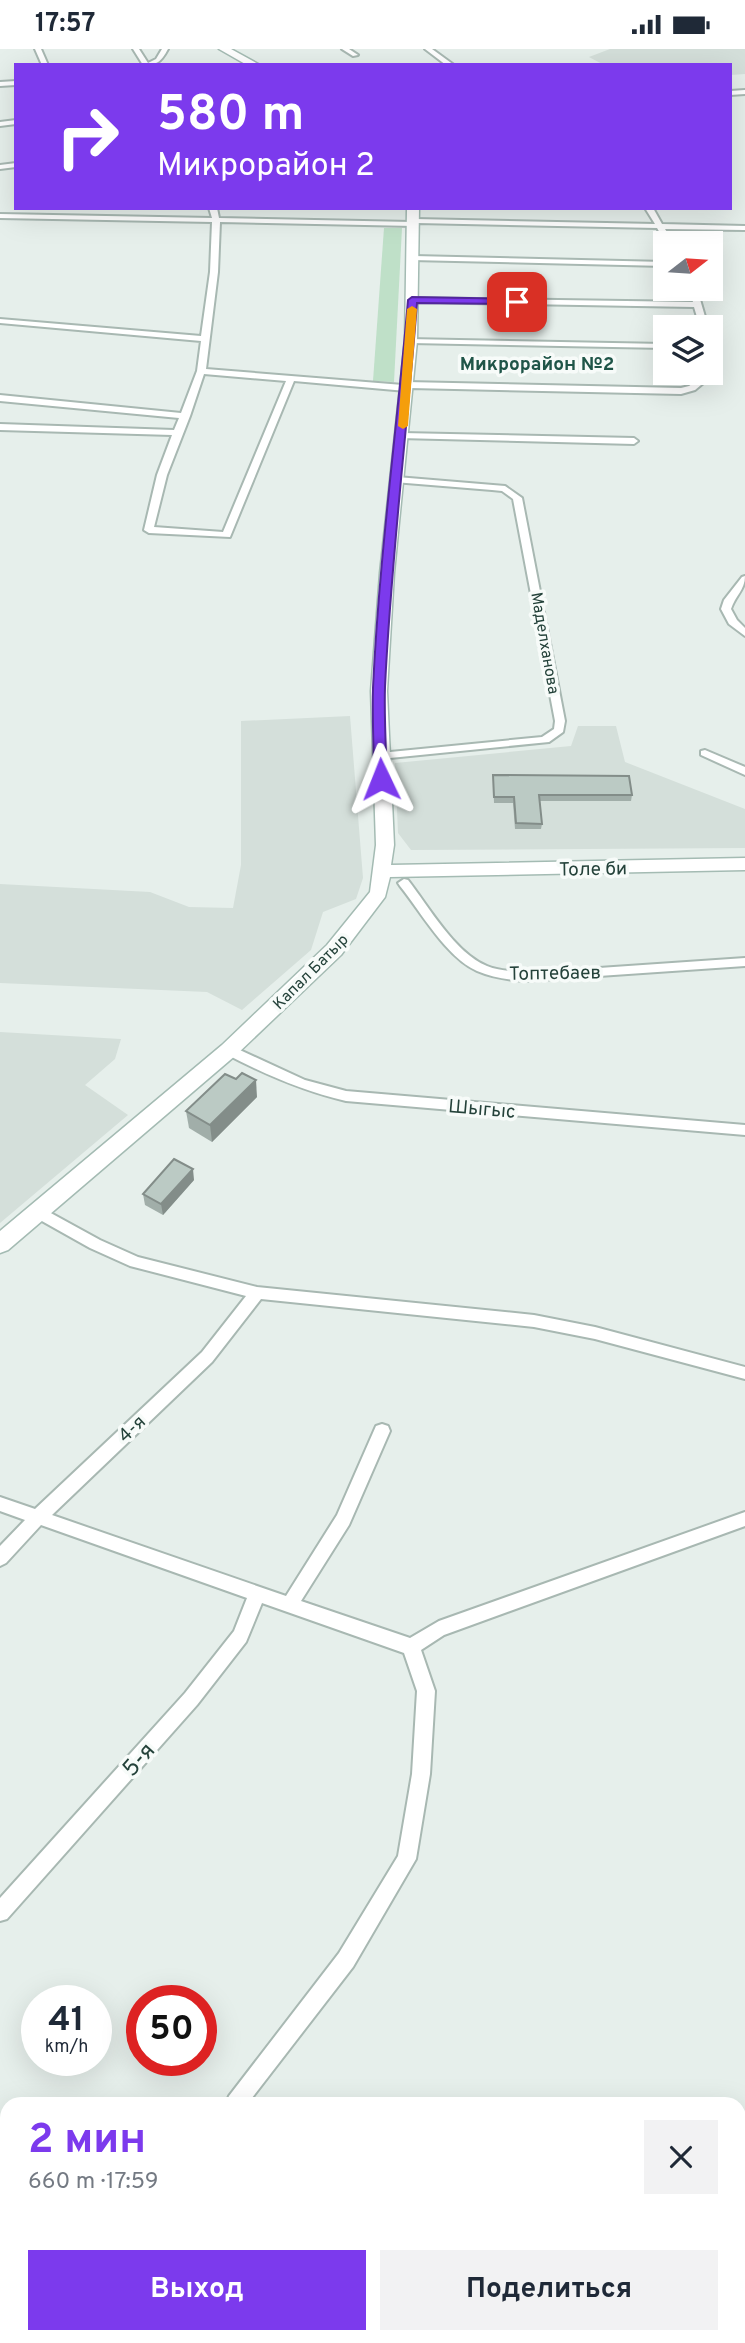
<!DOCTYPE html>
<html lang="ru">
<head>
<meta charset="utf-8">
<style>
	body { margin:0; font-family:Overpass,sans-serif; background:#f2f2f3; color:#1f2937; height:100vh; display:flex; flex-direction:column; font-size:26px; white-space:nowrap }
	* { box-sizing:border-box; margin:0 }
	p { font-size:23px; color:#747a83 }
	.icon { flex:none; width:38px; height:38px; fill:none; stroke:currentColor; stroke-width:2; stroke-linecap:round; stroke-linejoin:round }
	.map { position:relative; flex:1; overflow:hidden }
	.side { position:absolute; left:0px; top:2048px; width:746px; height:247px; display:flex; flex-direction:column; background:#fff; border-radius:21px 21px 0 0; box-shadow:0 7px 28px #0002 }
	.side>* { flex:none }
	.guide { position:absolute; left:14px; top:14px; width:718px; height:147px; border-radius:0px; box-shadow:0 7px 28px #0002; background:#7c3aed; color:#fff; overflow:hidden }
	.needle { width:46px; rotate:73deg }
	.buttons { position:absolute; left:653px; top:182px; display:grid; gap:14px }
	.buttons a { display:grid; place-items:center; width:70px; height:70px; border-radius:0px; background:#fff; box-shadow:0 7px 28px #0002; font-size:35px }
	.speed { position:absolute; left:21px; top:1936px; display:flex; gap:14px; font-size:35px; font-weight:700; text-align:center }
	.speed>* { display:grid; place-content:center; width:91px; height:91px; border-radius:50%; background:#fff; box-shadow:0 7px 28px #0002; line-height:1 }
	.speed small { font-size:18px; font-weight:400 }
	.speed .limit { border:10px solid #d22; background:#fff; color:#111 }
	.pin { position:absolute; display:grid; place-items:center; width:60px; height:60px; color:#fff; margin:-30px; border-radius:14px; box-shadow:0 4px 10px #0006 }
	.me { position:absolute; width:77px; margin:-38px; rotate:358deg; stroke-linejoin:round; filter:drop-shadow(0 0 5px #0008) }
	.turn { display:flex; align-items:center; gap:24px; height:147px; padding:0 28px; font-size:32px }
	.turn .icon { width:91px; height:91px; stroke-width:2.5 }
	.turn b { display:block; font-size:49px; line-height:60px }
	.round { display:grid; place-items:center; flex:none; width:74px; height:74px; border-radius:0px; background:#f2f2f3 }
	.summary { display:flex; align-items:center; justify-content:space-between; height:119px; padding:0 28px }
	h1 { font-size:42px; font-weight:700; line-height:52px; color:#7c3aed }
	.button { display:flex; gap:14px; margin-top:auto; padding:14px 28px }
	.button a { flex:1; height:80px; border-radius:0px; background:#7c3aed; color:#fff; font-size:28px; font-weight:700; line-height:80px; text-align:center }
	.button a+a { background:#f2f2f3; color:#1f2937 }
	.status { display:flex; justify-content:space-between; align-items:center; height:49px; padding:0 35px; background:#fff; direction:ltr }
	.status svg { height:19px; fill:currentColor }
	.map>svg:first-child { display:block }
	.built { fill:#d4dfda }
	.green { fill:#bfe0c8 }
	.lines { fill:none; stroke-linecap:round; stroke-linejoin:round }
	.street-casing { stroke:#a8b8b2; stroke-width:4 }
	.secondary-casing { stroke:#a4bbb3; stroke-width:3 }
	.street { fill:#fff; fill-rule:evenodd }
	.secondary { fill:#fff; fill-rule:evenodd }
	.wall { fill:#a1aea9 }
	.shaded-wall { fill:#838d89 }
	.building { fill:#bbcac4; stroke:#838d89; stroke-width:2 }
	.route { fill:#7c3aed; stroke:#51269a; stroke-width:2 }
	.slow { fill:#f59e0b }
	.labels { text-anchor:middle; stroke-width:7; stroke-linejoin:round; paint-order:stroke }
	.far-street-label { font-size:16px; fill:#24423a; stroke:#f7fbf9 }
	.far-quarter-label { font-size:19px; font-weight:bold; fill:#1f5548; stroke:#f7fbf9 }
	.street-label { font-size:19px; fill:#24423a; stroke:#f7fbf9 }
	.near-street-label { font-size:23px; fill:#24423a; stroke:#f7fbf9 }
</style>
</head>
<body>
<div class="status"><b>17:57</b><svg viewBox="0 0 49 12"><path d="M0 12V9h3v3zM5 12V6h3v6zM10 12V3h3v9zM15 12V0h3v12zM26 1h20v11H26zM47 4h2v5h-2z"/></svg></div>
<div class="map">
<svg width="745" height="2294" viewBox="0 0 745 2294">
	<rect width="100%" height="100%" fill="#e6efeb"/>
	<g class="built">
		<path d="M610,0h135v25l-15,1v-10h-126l-15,-8z"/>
		<path d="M350,667l13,162 -7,21 -33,13 -12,38 -69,60 -35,-18 -207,-9v-99l150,8 39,15 44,1 8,-43v-144z"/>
		<path d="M578,677h38l9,36 120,47v39l-334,2 -13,-17 -3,-70 176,-17z"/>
		<path d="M0,983l121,7 -6,20 -30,26 43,30 -128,108z"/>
	</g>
	<path class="green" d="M384,179h18l-8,154 -21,-1z"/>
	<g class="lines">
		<defs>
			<g id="street">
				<path d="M35,0h6l7,16h-6z"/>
				<path d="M133,0h6l9,14 8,-4 6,-10h6c-7,13 -11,16 -25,16z"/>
				<path d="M342,0h7l9,6 -5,1z"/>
				<path d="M425,0h7l22,16h-8z"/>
				<path d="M16,32v4l-16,1v-4z"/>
				<path d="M745,41v4l-15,1v-4z"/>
				<path d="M16,71v4l-16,2v-4z"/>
				<path d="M16,114v4l-16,2v-4z"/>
				<path d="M209,159h8l2,10 193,4 3,-3 240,5 -10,-16h8l9,16 83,2v4l-80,-1 9,14h-8l-9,-15 -240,-5 -3,3 -194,-4 -2,50 -12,97 197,16 4,-3 274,6 8,-2 10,-7 1,-6h8l-1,7 -12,10 -14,4 -271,-6 -4,3 -112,-10 -64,156 -81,-4 -5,-3 13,-55 15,-40 -172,-5v-6l174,6 5,-12 -179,-17v-6l181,18 16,-42 4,-30 -201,-18v-4l201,17 9,-64 2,-50 -212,-4v-4l212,4zM204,325l82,7 -63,151 -69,-5 13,-52 23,-59z"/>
				<path d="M414,207l251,6v4l-254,-6 -1,-2z"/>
				<path d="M689,240h8l11,38h-8l-6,-20 -282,-5 -4,-2 4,-2 281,4z"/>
				<path d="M408,290l257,5v4l-254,-5h-3z"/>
				<path d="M402,384l232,5 4,3 -4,3 -235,-6 -1,-2z"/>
				<path d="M397,428l108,9 17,12 43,223 -2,11 -14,10 -169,17 -6,-3 6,-3 162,-16 12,-8 1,-8 -42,-222 -11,-8 -10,-1 -98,-8 -2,-2z"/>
				<path d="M745,527c0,14 -10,20 -14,33l6,11 8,8v8l-16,-12 -8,-15 3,-9 18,-23z"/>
				<path d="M705,701l40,17v8l-44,-20v-4z"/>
				<path d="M404,830l4,1c21,27 47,73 79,86 12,5 26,5 39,7l219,-15v8l-219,15c-16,-1 -33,-3 -49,-10 -31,-14 -56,-59 -77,-85l-2,-3z"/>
				<path d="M229,996l76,35 41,11 399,34v10l-399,-34c-43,-10 -82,-27 -122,-48l-2,-3 2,-3z"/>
				<path d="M38,1157l62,34 38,17 119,30 277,28 61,12 150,40v12l-150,-40 -61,-12 -273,-28 -49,63 -160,153 234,81 51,-81 39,-89 6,-2 6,2 2,5 -41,94 -48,76 109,37 29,-17 306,-109v14l-301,109 -23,15 14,41 -5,83 -14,85 -63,108 -105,136h-22l3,-7 110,-143 59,-97 14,-82 5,-83 -13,-38 -142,-50 -16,39 -49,63 -190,214 -7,2v-23l185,-205 49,-62 13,-33 -206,-73 -35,38 -6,3v-20l25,-26 -25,-9v-14l35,12 167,-157 44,-56 -116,-30 -40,-18 -57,-32 -2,-4 2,-4z"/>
				<path d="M43,2287h25l-3,7h-25z"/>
			</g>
			<g id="secondary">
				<path d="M219,0h12l29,16h-13z"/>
				<path d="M407,159h12l-2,133 -23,232 -7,118 7,154 -3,20 354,-7v12l-355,7 -5,20 -44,58 -105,100 -228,195 -8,3v-22l222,-186 105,-100 43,-53 6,-47 -5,-154 9,-118 25,-232z"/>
			</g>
		</defs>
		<use href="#street" class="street-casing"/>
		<use href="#secondary" class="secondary-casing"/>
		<use href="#street" class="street"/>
		<use href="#secondary" class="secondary"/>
	</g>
	<g class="wall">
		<path d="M493,726l139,20 -1,6h-91l2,23 -1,5h-26l-2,-26h-19z"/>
		<path d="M257,1048l-45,45 -23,-14 -3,-17z"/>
		<path d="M194,1131l-31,35 -18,-10 -2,-11z"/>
	</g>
	<g class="shaded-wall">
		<path d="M256,1031l1,17 -45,45 -2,-17z"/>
		<path d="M193,1120l1,11 -31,35 -2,-11z"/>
	</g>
	<g class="building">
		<path d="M493,726l136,1 3,19h-93l3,29 -26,-1 -2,-26h-20z"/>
		<path d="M242,1024l14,7 -46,45 -24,-14 39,-37 11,5z"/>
		<path d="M174,1110l19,10 -32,35 -18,-10z"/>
	</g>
	<path class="route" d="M412,248l105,2 4,3 -4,2 -100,-1c-10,128 -26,256 -32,384 -1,31 1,61 2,92l-6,4 -7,-4c0,-30 -2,-61 -1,-91 6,-130 24,-259 35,-388z"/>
	<path class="slow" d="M412,257l5,3 -9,117 -5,3 -5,-3 9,-117z"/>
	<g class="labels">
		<g class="far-street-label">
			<text transform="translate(546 594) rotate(80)" y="6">Маделханова</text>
			<text transform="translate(310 922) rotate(-45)" y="6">Капал Батыр</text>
		</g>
		<g class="far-quarter-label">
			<text x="537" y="321">Микрорайон №2</text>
		</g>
		<g class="street-label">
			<text transform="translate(593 819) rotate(-1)" y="7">Толе би</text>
			<text transform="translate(555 923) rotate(-1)" y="7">Топтебаев</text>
			<text transform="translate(482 1059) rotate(5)" y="7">Шыгыс</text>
			<text transform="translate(131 1379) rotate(-43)" y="7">4-я</text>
		</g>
		<g class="near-street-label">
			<text transform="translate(138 1710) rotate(-48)" y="8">5-я</text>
		</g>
	</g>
</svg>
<div class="buttons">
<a><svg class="needle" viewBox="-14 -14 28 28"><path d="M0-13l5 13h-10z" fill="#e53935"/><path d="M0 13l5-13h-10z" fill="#747a83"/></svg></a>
<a><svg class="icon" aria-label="layers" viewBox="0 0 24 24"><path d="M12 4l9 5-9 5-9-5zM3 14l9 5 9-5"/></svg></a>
</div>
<div class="speed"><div>41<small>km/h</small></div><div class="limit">50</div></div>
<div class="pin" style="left:517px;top:253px;background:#d93025"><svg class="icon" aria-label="arrive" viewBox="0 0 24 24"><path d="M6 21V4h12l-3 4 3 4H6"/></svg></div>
<svg class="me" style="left:381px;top:730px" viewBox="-20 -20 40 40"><path d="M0-17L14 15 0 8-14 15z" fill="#7c3aed" stroke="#fff" stroke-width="4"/></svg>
<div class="guide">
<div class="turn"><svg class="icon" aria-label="right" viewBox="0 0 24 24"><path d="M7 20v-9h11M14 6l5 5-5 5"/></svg><div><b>580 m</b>Микрорайон 2</div></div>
</div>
<section class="side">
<div class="summary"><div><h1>2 мин</h1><p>660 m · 17:59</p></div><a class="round"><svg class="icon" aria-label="close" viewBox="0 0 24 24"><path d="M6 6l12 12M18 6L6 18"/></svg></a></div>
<div class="button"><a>Выход</a><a>Поделиться</a></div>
</section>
</div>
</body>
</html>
